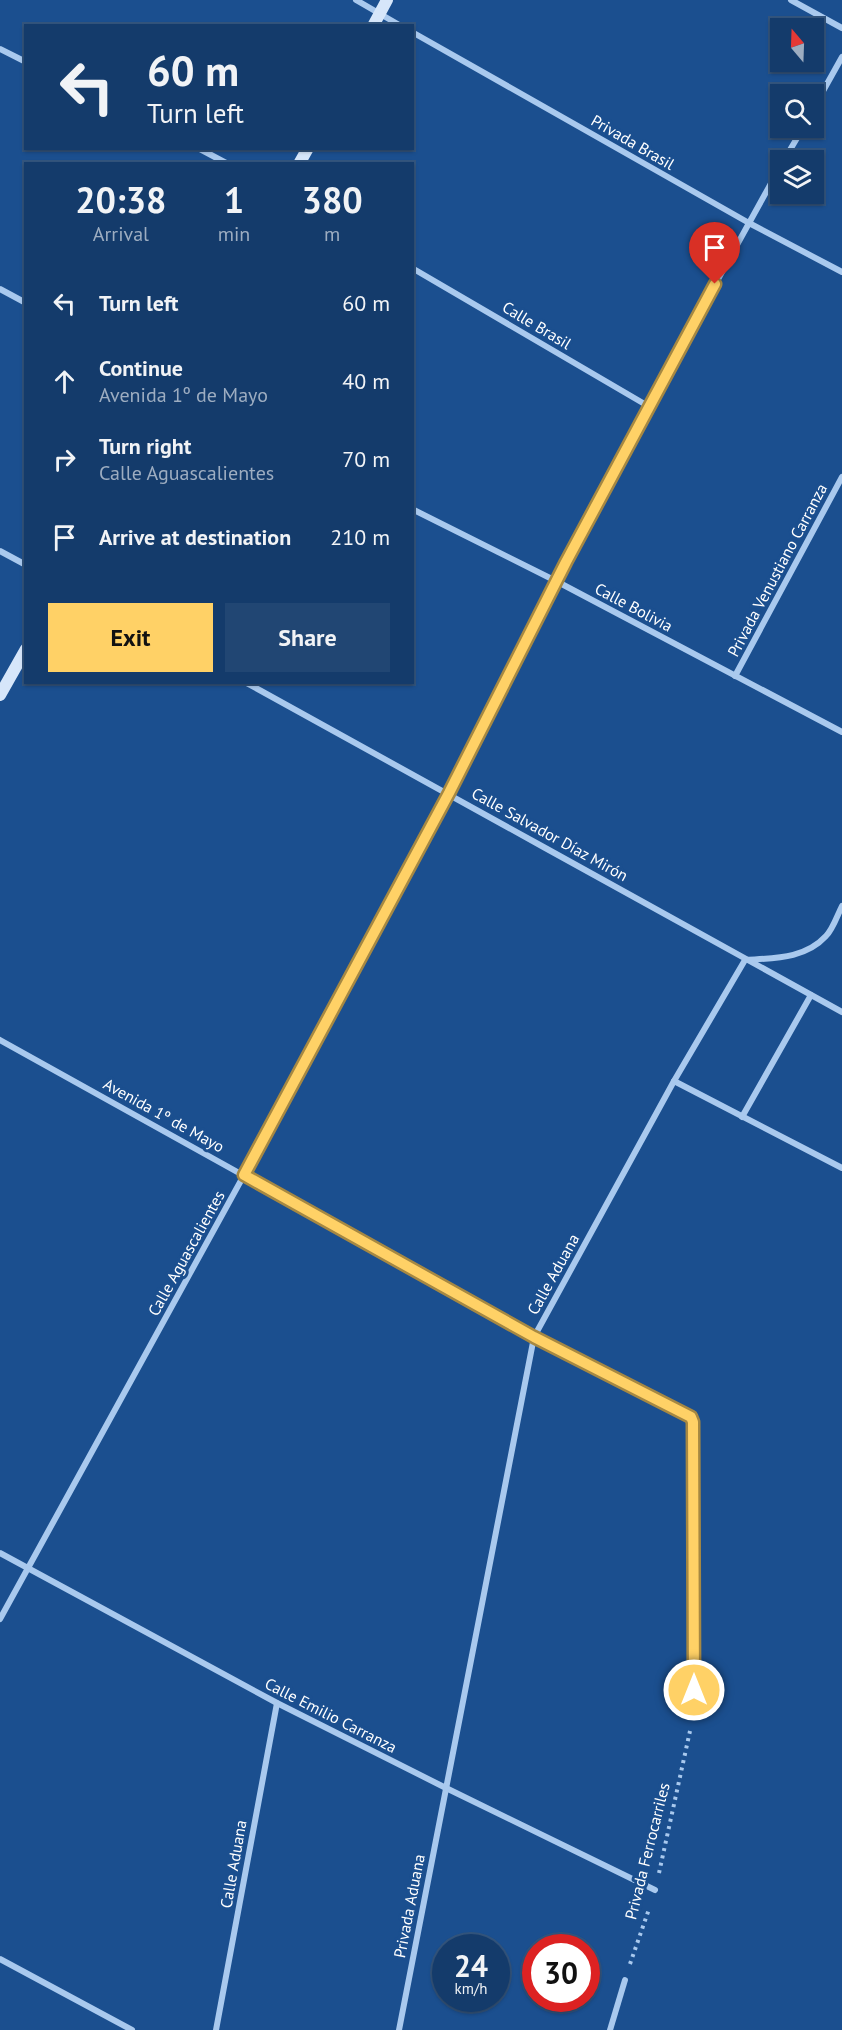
<!DOCTYPE html>
<html lang="en">
<head>
<meta charset="utf-8">
<style>
	body { margin:0; font-family:"PT Sans",sans-serif; background:#214673; color:#f1f3f6; height:100vh; display:flex; flex-direction:column; font-size:22px; white-space:nowrap }
	* { box-sizing:border-box; margin:0 }
	p { font-size:20px; color:#9dadc1 }
	.icon { flex:none; width:33px; height:33px; fill:none; stroke:currentColor; stroke-width:2; stroke-linecap:round; stroke-linejoin:round }
	.map { position:relative; flex:1; overflow:hidden }
	.side { position:absolute; left:24px; top:162px; width:390px; height:522px; display:flex; flex-direction:column; background:#143b6b; border-radius:0px; box-shadow:0 2px 4px #0004,0 0 0 2px #33557e }
	.side>* { flex:none }
	.guide { position:absolute; left:24px; top:24px; width:390px; height:126px; border-radius:0px; box-shadow:0 2px 4px #0004,0 0 0 2px #33557e; background:#143b6b; color:#f1f3f6; overflow:hidden }
	.needle { width:39px; rotate:341deg }
	.controls { position:absolute; left:770px; top:18px; display:grid; gap:12px }
	.controls a { display:grid; place-items:center; width:54px; height:54px; border-radius:0px; background:#143b6b; box-shadow:0 2px 4px #0004,0 0 0 2px #33557e; font-size:30px }
	.speed { position:absolute; left:432px; top:1934px; display:flex; gap:12px; font-size:30px; font-weight:700; text-align:center }
	.speed>* { display:grid; place-content:center; width:78px; height:78px; border-radius:50%; background:#143b6b; box-shadow:0 2px 4px #0004,0 0 0 2px #33557e; line-height:1 }
	.speed small { font-size:15px; font-weight:400 }
	.speed .limit { border:9px solid #d22; background:#fff; color:#111 }
	.pin { position:absolute; display:grid; place-items:center; width:51px; height:51px; color:#fff; margin:-62px -26px; border-radius:50% 50% 50% 0; rotate:-45deg; box-shadow:0 0 6px #0007 }
	.pin .icon { rotate:45deg }
	.me { position:absolute; width:66px; margin:-33px; rotate:0deg; stroke-linejoin:round; filter:drop-shadow(0 0 4px #0008) }
	.turn { display:flex; align-items:center; gap:21px; height:126px; padding:0 24px; font-size:27px }
	.turn .icon { width:78px; height:78px; stroke-width:2.5 }
	.turn b { display:block; font-size:42px; line-height:51px }
	.eta { display:flex; justify-content:space-evenly; align-items:center; height:102px; text-align:center }
	.eta b { font-size:36px; font-weight:700; line-height:42px }
	.primary-button { display:flex; gap:12px; margin-top:auto; padding:12px 24px }
	.primary-button a { flex:1; height:69px; border-radius:0px; background:#ffd166; color:#111; font-size:24px; font-weight:700; line-height:69px; text-align:center }
	.primary-button a+a { background:#214673; color:#f1f3f6 }
	ul { padding:0; list-style:none }
	li { display:flex; align-items:center; gap:18px; height:78px; padding:0 24px }
	li div { flex:1 }
	li b { display:block; font-size:22px }
	li em { font-style:normal }
	.map>svg:first-child { display:block }
	.lines { fill:none; stroke-linecap:round; stroke-linejoin:round }
	.path { stroke:#a9c9ee; stroke-width:4; stroke-dasharray:3 4.5; stroke-linecap:butt }
	.street { stroke:#a9c9ee; stroke-width:6 }
	.secondary { stroke:#d6e6fa; stroke-width:12 }
	.route-casing { stroke:#a68842; stroke-width:15 }
	.route { stroke:#ffd166; stroke-width:10 }
	.labels { text-anchor:middle; stroke-width:6; stroke-linejoin:round; paint-order:stroke }
	.street-label { font-size:16px; fill:#fff; stroke:#1b4f8f }
</style>
</head>
<body>
<div class="map">
<svg width="842" height="2030" viewBox="0 0 842 2030">
	<rect width="100%" height="100%" fill="#1b4f8f"/>
	<g class="lines">
		<g class="path">
			<path d="M659,1873l31,-142"/>
			<path d="M630,1964l19,-55"/>
		</g>
		<g class="street">
			<path d="M356,0l45,26"/>
			<path d="M791,0l51,28"/>
			<path d="M412,32l337,191 93,49"/>
			<path d="M0,49l26,13"/>
			<path d="M813,109l29,-52"/>
			<path d="M198,148l30,16"/>
			<path d="M784,160l19,-32"/>
			<path d="M412,268l236,138"/>
			<path d="M0,289l26,14"/>
			<path d="M412,509l144,72 286,151"/>
			<path d="M0,551l26,14"/>
			<path d="M735,676l107,-199"/>
			<path d="M245,682c200,109 397,221 597,330"/>
			<path d="M0,1040l534,297 157,80 2,5 1,290"/>
			<path d="M674,1081l168,87"/>
			<path d="M742,1117l69,-122"/>
			<path d="M0,1553l277,150 169,85 209,102"/>
			<path d="M0,1619l244,-444 205,-382 107,-212 92,-175 132,-239"/>
			<path d="M0,1959l132,71"/>
			<path d="M216,2030l61,-327"/>
			<path d="M399,2030l135,-693 140,-256 71,-121c29,-2 60,-1 81,-24 7,-7 11,-20 16,-30"/>
			<path d="M610,2030l15,-50"/>
		</g>
		<g class="secondary">
			<path d="M373,26l14,-26"/>
			<path d="M299,164l9,-16"/>
			<path d="M0,695l26,-46"/>
		</g>
	</g>
	<g class="lines">
		<defs>
			<path id="route" d="M694,1690l-1,-268 -2,-5 -157,-80 -290,-162 205,-382 117,-231 149,-278"/>
		</defs>
		<use href="#route" class="route-casing"/>
		<use href="#route" class="route"/>
	</g>
	<g class="labels">
		<g class="street-label">
			<text transform="translate(633 142) rotate(30)" y="6">Privada Brasil</text>
			<text transform="translate(537 325) rotate(31)" y="6">Calle Brasil</text>
			<text transform="translate(777 570) rotate(-62)" y="6">Privada Venustiano Carranza</text>
			<text transform="translate(634 607) rotate(28)" y="6">Calle Bolivia</text>
			<text transform="translate(550 834) rotate(29)" y="6">Calle Salvador Díaz Mirón</text>
			<text transform="translate(164 1115) rotate(29)" y="6">Avenida 1º de Mayo</text>
			<text transform="translate(186 1253) rotate(-61)" y="6">Calle Aguascalientes</text>
			<text transform="translate(553 1274) rotate(-61)" y="6">Calle Aduana</text>
			<text transform="translate(331 1715) rotate(27)" y="6">Calle Emilio Carranza</text>
			<text transform="translate(647 1851) rotate(-76)" y="6">Privada Ferrocarriles</text>
			<text transform="translate(233 1864) rotate(-80)" y="6">Calle Aduana</text>
			<text transform="translate(409 1906) rotate(-79)" y="6">Privada Aduana</text>
		</g>
	</g>
</svg>
<div class="controls">
<a><svg class="needle" viewBox="-14 -14 28 28"><path d="M0-13l5 13h-10z" fill="#e53935"/><path d="M0 13l5-13h-10z" fill="#9dadc1"/></svg></a>
<a><svg class="icon" aria-label="search" viewBox="0 0 24 24"><circle cx="10" cy="10" r="6"/><path d="M15 15l6 6"/></svg></a>
<a><svg class="icon" aria-label="layers" viewBox="0 0 24 24"><path d="M12 4l9 5-9 5-9-5zM3 14l9 5 9-5"/></svg></a>
</div>
<div class="speed"><div>24<small>km/h</small></div><div class="limit">30</div></div>
<div class="pin" style="left:715px;top:284px;background:#d93025"><svg class="icon" aria-label="arrive" viewBox="0 0 24 24"><path d="M6 21V4h12l-3 4 3 4H6"/></svg></div>
<svg class="me" style="left:694px;top:1690px" viewBox="-20 -20 40 40"><circle r="17" fill="#ffd166" stroke="#fff" stroke-width="3"/><path d="M0-11L8 9 0 5-8 9z" fill="#fff"/></svg>
<div class="guide">
<div class="turn"><svg class="icon" aria-label="left" viewBox="0 0 24 24"><path d="M17 20v-9H6M10 6l-5 5 5 5"/></svg><div><b>60 m</b>Turn left</div></div>
</div>
<section class="side">
<div class="eta">
<div><b>20:38</b><p>Arrival</p></div>
<div><b>1</b><p>min</p></div>
<div><b>380</b><p>m</p></div>
</div>
<ul>
<li><svg class="icon" aria-label="left" viewBox="0 0 24 24"><path d="M17 20v-9H6M10 6l-5 5 5 5"/></svg><div><b>Turn left</b></div><em>60 m</em></li>
<li><svg class="icon" aria-label="ahead" viewBox="0 0 24 24"><path d="M12 20V5M6 11l6-6 6 6"/></svg><div><b>Continue</b><p>Avenida 1º de Mayo</p></div><em>40 m</em></li>
<li><svg class="icon" aria-label="right" viewBox="0 0 24 24"><path d="M7 20v-9h11M14 6l5 5-5 5"/></svg><div><b>Turn right</b><p>Calle Aguascalientes</p></div><em>70 m</em></li>
<li><svg class="icon" aria-label="arrive" viewBox="0 0 24 24"><path d="M6 21V4h12l-3 4 3 4H6"/></svg><div><b>Arrive at destination</b></div><em>210 m</em></li>
</ul>
<div class="primary-button"><a>Exit</a><a>Share</a></div>
</section>
</div>
</body>
</html>
